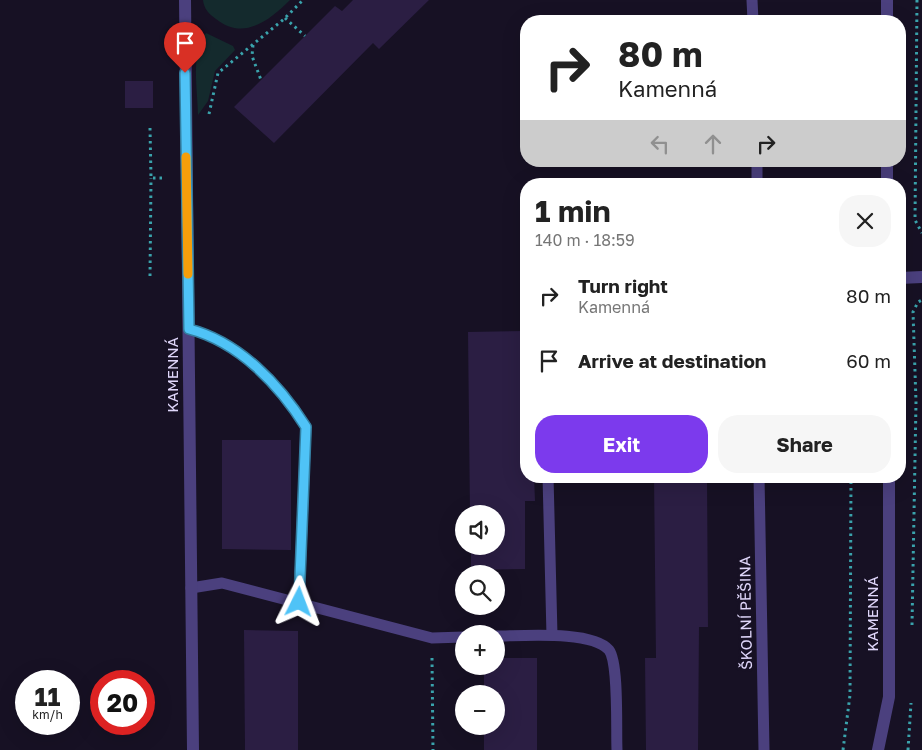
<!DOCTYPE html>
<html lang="en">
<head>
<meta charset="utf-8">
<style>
	body { margin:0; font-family:"Golos Text",sans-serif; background:#f6f6f6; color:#222; height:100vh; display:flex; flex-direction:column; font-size:19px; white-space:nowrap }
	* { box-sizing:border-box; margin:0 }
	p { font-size:16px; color:#767676 }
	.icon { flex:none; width:28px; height:28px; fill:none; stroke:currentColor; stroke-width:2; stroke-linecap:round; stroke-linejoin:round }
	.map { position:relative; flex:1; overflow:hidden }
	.drawer { position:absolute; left:520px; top:178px; width:386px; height:305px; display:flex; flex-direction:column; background:#fff; border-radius:20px; box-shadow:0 5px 20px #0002 }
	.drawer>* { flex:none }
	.guide { position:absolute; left:520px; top:15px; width:386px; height:152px; border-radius:20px; box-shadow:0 5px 20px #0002; background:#fff; color:#222; overflow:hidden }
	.fabs { position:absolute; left:455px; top:505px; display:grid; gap:10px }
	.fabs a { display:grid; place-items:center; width:50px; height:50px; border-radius:50%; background:#fff; box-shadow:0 5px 20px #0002; font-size:25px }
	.speed { position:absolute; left:15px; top:670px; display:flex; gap:10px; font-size:25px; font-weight:700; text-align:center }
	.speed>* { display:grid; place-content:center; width:65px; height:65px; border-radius:50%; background:#fff; box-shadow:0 5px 20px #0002; line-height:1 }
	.speed small { font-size:12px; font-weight:400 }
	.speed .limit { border:8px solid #d22; background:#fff; color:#111 }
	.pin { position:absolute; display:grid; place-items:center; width:42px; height:42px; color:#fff; margin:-51px -21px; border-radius:50% 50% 50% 0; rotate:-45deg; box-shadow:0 0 5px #0007 }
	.pin .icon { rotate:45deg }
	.me { position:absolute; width:55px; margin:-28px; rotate:3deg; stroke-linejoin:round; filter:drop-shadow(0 0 4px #0008) }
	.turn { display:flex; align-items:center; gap:18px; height:105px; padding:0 15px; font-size:22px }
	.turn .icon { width:65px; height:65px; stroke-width:2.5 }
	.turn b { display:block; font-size:35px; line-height:42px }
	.lanes { display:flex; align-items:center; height:48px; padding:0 15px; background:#0003; justify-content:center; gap:25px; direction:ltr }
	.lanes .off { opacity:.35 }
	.round { display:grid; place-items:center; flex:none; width:52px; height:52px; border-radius:20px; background:#f6f6f6 }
	.headline { display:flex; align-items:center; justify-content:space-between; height:85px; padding:0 15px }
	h1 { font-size:30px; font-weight:700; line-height:38px }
	.cta { display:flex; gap:10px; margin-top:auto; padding:10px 15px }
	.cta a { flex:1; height:58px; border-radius:20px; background:#7c3aed; color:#fff; font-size:20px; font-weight:700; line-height:58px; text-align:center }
	.cta a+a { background:#f6f6f6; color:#222 }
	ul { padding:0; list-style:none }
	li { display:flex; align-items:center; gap:15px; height:65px; padding:0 15px }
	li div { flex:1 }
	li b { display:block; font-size:19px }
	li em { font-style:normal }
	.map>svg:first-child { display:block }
	.green { fill:#142a2d }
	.building { fill:#2b1e43 }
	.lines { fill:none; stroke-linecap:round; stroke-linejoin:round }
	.path { stroke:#3aa3ac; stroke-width:3; stroke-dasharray:2.5 4; stroke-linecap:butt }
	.service { stroke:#4b407e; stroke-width:11 }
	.minor { stroke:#4b407e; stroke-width:12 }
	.tertiary { stroke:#4b407e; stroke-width:12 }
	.route-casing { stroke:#337fa1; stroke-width:12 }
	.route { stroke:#4fc3f7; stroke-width:9 }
	.slow { stroke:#f59e0b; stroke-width:9 }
	.labels { text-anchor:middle; stroke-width:5; stroke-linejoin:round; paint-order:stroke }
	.street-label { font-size:15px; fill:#e0d7fb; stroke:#171124 }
</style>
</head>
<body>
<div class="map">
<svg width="922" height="750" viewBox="0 0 922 750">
	<rect width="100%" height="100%" fill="#171124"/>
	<g class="green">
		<path d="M203,0h87c-21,21 -47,41 -74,19 -7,-5 -12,-10 -13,-19z"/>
		<path d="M206,33l27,13 2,4 -20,21 -7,30 -10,14c0,-22 -8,-66 8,-82z"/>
	</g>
	<g class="building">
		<path d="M353,0h76l-50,49 -6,-6 -99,100 -40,-36 101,-101 7,5z"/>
		<rect x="125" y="81" width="28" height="27"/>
		<path d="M526,331v145h8l1,25h-10v68l-54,1v-24h25v-32h-26l-2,-182z"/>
		<path d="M222,440h69v110l-69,-1z"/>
		<path d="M654,476h53l1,151h-9l-1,123h-52l-1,-92h11z"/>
		<path d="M244,630l54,1v119h-53z"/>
		<path d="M496,658h41v92h-53v-24h12v-32h-12v-28h12z"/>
	</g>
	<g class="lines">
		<g class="path">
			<path d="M917,0l-2,220 7,13"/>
			<path d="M285,18l20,18"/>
			<path d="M253,45l-1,11 9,24"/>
			<path d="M209,114l9,-41 66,-54 19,-19"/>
			<path d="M150,128l1,50h15"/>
			<path d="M852,181v3"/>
			<path d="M150,276l1,-98"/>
			<path d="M912,625l4,-223 -3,-90 5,-10 4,-2"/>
			<path d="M432,658l1,92"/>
			<path d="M843,750l7,-55 1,-219"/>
			<path d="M908,750l3,-47"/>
		</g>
		<g class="service">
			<path d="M752,0l1,21"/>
			<path d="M757,161v23"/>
			<path d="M189,329c50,13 90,55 117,98l-7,176"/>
			<path d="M548,476l4,159"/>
			<path d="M759,476l5,274"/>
			<path d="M191,588l31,-5 210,55 32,-1"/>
			<path d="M496,636c26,0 96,-6 113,14 10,13 7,81 8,100"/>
		</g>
		<g class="minor">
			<path d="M185,0l8,750"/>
			<path d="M900,278l22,-1"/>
		</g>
		<g class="tertiary">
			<path d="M887,21v-21"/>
			<path d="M887,184v-23"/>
			<path d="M878,750l11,-53v-221"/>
		</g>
	</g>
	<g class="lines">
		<defs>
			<path id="route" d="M185,73l4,256c50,13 90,55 117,98l-7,175"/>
		</defs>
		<use href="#route" class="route-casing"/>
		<use href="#route" class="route"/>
		<path class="slow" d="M186,157l2,117"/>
	</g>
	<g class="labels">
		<g class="street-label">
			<text transform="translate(173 375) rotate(-90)" y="5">KAMENNÁ</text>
			<text transform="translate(746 613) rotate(-91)" y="5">ŠKOLNÍ PĚŠINA</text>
			<text transform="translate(873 614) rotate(-90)" y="5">KAMENNÁ</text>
		</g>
	</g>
</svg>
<div class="fabs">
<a><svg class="icon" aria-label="sound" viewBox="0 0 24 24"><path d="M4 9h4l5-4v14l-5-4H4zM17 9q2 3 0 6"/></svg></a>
<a><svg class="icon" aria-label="search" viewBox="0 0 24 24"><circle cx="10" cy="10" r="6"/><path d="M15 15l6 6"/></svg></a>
<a>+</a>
<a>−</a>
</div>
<div class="speed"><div>11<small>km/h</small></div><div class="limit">20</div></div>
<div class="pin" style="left:185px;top:73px;background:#d93025"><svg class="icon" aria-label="arrive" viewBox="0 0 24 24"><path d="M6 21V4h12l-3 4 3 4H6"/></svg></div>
<svg class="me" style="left:299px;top:602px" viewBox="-20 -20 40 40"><path d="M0-17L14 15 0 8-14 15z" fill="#4fc3f7" stroke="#fff" stroke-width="4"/></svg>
<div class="guide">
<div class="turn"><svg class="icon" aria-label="right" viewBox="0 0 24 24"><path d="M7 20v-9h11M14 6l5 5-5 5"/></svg><div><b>80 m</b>Kamenná</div></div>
<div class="lanes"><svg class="icon off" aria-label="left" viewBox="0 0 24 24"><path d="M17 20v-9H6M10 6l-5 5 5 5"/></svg><svg class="icon off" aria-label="ahead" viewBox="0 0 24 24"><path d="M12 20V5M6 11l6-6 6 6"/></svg><svg class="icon" aria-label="right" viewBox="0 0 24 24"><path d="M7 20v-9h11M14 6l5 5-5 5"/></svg></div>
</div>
<section class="drawer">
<div class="headline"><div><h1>1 min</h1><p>140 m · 18:59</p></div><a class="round"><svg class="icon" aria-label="close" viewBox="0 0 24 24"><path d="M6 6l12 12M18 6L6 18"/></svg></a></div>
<ul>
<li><svg class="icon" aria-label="right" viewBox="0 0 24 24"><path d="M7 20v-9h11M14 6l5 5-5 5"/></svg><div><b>Turn right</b><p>Kamenná</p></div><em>80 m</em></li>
<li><svg class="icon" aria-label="arrive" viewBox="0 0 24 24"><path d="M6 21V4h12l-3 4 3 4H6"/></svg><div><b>Arrive at destination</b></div><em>60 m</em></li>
</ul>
<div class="cta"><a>Exit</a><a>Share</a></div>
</section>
</div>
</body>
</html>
